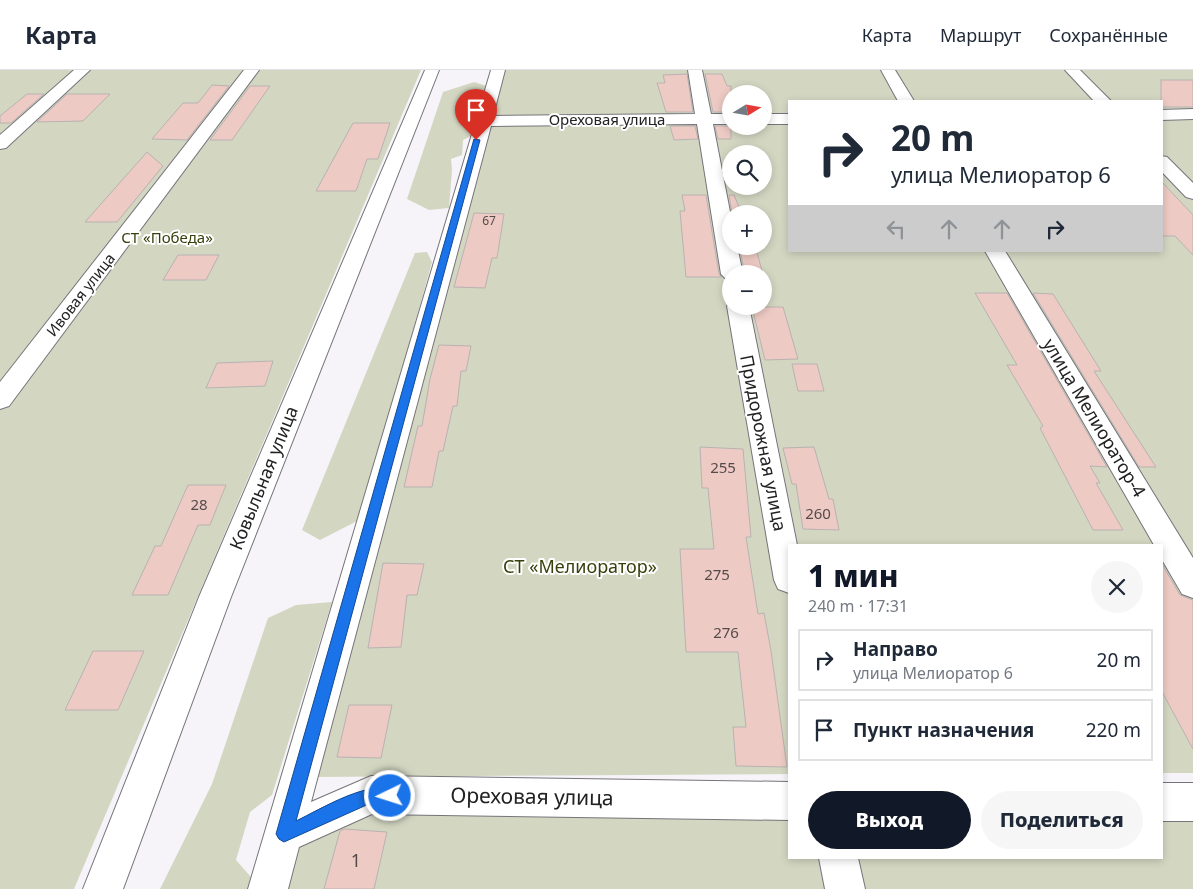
<!DOCTYPE html>
<html lang="ru">
<head>
<meta charset="utf-8">
<style>
	body { margin:0; font-family:"Noto Sans",sans-serif; background:#f6f6f7; color:#1f2937; height:100vh; display:flex; flex-direction:column; font-size:19px; white-space:nowrap }
	* { box-sizing:border-box; margin:0 }
	p { font-size:16px; color:#747a83 }
	.icon { flex:none; width:28px; height:28px; fill:none; stroke:currentColor; stroke-width:2; stroke-linecap:round; stroke-linejoin:round }
	.map { position:relative; flex:1; overflow:hidden }
	.sheet { position:absolute; left:788px; top:474px; width:375px; height:315px; display:flex; flex-direction:column; background:#fff; border-radius:0px; box-shadow:0 2px 8px #0003 }
	.sheet>* { flex:none }
	.top-card { position:absolute; left:788px; top:30px; width:375px; height:152px; border-radius:0px; box-shadow:0 2px 8px #0003; background:#fff; color:#1f2937; overflow:hidden }
	.needle { width:32px; rotate:79deg }
	.tools { position:absolute; left:722px; top:15px; display:grid; gap:10px }
	.tools a { display:grid; place-items:center; width:50px; height:50px; border-radius:50%; background:#fff; box-shadow:0 2px 8px #0003; font-size:25px }
	.pin { position:absolute; display:grid; place-items:center; width:42px; height:42px; color:#fff; margin:-51px -21px; border-radius:50% 50% 50% 0; rotate:-45deg; box-shadow:0 0 5px #0007 }
	.pin .icon { rotate:45deg }
	.me { position:absolute; width:55px; margin:-28px; rotate:266deg; stroke-linejoin:round; filter:drop-shadow(0 0 4px #0008) }
	.turn { display:flex; align-items:center; gap:18px; height:105px; padding:0 20px; font-size:22px }
	.turn .icon { width:65px; height:65px; stroke-width:2.5 }
	.turn b { display:block; font-size:35px; line-height:42px }
	.lanes { display:flex; align-items:center; height:48px; padding:0 20px; background:#0003; justify-content:center; gap:25px; direction:ltr }
	.lanes .off { opacity:.35 }
	.round { display:grid; place-items:center; flex:none; width:52px; height:52px; border-radius:26px; background:#f6f6f7 }
	.headline { display:flex; align-items:center; justify-content:space-between; height:85px; padding:0 20px }
	h1 { font-size:30px; font-weight:800; line-height:38px; color:#111827 }
	.cta { display:flex; gap:10px; margin-top:auto; padding:10px 20px }
	.cta a { flex:1; height:58px; border-radius:30px; background:#111827; color:#fff; font-size:20px; font-weight:800; line-height:58px; text-align:center }
	.cta a+a { background:#f6f6f7; color:#1f2937 }
	ul { padding:0; list-style:none }
	li { display:flex; align-items:center; gap:15px; height:62px; margin:0 10px 8px; padding:0 10px; border:2px solid #e0e1e3; border-radius:0px }
	li div { flex:1 }
	li b { display:block; font-size:19px }
	li em { font-style:normal }
	header { display:flex; align-items:center; gap:30px; box-sizing:border-box; height:70px; padding:0 25px; background:#fff; border-bottom:1px solid #e0e1e3 }
	header strong { font-size:24px }
	nav { display:flex; gap:28px; margin-inline-start:auto; font-size:18px }
	.map>svg:first-child { display:block }
	.green { fill:#d3d7c2; fill-rule:evenodd }
	.building { fill:#eecac4; stroke:#b8b2b1 }
	.lines { fill:none; stroke-linecap:round; stroke-linejoin:round }
	.street-casing { stroke:#767479; stroke-width:2 }
	.street { fill:#fff; fill-rule:evenodd }
	.route { fill:#1a73e8; stroke:#114b97 }
	.labels { text-anchor:middle; stroke-width:4; stroke-linejoin:round; paint-order:stroke }
	.far-number-label { font-size:12px; fill:#554b4b }
	.far-street-label { font-size:15px; fill:#222123; stroke:#fff }
	.far-park-label { font-size:15px; fill:#383f0c; stroke:#fff }
	.number-label { font-size:15px; fill:#554b4b }
	.street-label { font-size:18px; fill:#222123; stroke:#fff }
	.park-label { font-size:18px; fill:#383f0c; stroke:#fff }
	.near-number-label { font-size:18px; fill:#554b4b }
	.near-street-label { font-size:21px; fill:#222123; stroke:#fff }
</style>
</head>
<body>
<header>
<strong>Карта</strong>
<nav><a>Карта</a><a>Маршрут</a><a>Сохранённые</a></nav>
</header>
<div class="map">
<svg width="1193" height="819" viewBox="0 0 1193 819">
	<rect width="100%" height="100%" fill="#f6f4f9"/>
	<g class="green">
		<path d="M0,0h421l-347,819h-74z"/>
		<path d="M501,0h692v703h-32v-228h-372v229l-473,3zM731,24h33v32h-33zM789,31h372v150h-372zM731,84h33v32h-33zM731,144h33v32h-33zM731,204h33v32h-33z"/>
		<path d="M474,12l13,4 -16,50 -8,4 -1,15 -11,4 1,11 -3,38 -20,2 -22,-11 36,-107z"/>
		<path d="M427,182l5,10 -71,257 -41,21 -18,-10 113,-277z"/>
		<path d="M332,532l-60,193 -22,17 -14,48 22,25 -1,4h-97l52,-105 56,-166 28,-13z"/>
		<path d="M306,742l483,4v42h372v-39h32v70h-907z"/>
	</g>
	<g class="building">
		<path d="M687,4l6,38h-27l-9,-29h8l-2,-8z"/>
		<path d="M705,4h17l5,12h4v26h-18z"/>
		<rect x="1161" y="10" width="32" height="27"/>
		<path d="M212,15l17,1 -42,54 -35,-1 31,-36h15z"/>
		<path d="M250,16h20l-38,54h-22z"/>
		<path d="M27,24h17l-33,29h-11v-7z"/>
		<path d="M67,24h43l-27,27 -46,1z"/>
		<path d="M353,53h37l-12,36h-11l-11,32h-40z"/>
		<path d="M670,56h25l3,13 -24,1z"/>
		<path d="M715,56h16v13h-13z"/>
		<path d="M147,82l16,14 -46,56h-32z"/>
		<path d="M1161,111l32,34v40l-18,-19h-14z"/>
		<path d="M682,125h24l13,79 3,3h-36l-6,-66h5z"/>
		<path d="M729,125h5l8,19h-10z"/>
		<path d="M474,143l30,1 -7,44h-5l-7,30 -31,-1z"/>
		<path d="M739,176h16l8,28h-18z"/>
		<path d="M178,185h41l-13,25h-43z"/>
		<path d="M975,223h32l100,174 -17,-1 10,17h-4l27,47h-30l-53,-102 3,-2 -36,-61h10z"/>
		<path d="M1033,223l20,1 48,77h-7l62,96h-17z"/>
		<path d="M752,237h31l15,52 -33,1z"/>
		<path d="M439,275l32,1 -5,25h-5l-4,35h-4l-10,45h-4l-7,36h-28l14,-61h4l8,-47z"/>
		<path d="M273,291l-8,25 -59,2 11,-25z"/>
		<path d="M792,294h25l7,27h-26z"/>
		<path d="M700,377l43,2 8,88h-5l12,77 6,-1 7,38 16,116 -51,-1 -3,-39h13l-8,-75h-52l-6,-103h34l-6,-61h-6z"/>
		<path d="M814,377l15,52h4l6,31 -36,-1 -7,-45h-4l-9,-36z"/>
		<path d="M188,415h38l-16,40h-12l-30,70h-36l23,-49h6z"/>
		<path d="M1161,492l19,33 13,5v149l-32,-59z"/>
		<path d="M383,493l41,1 -7,31h-10l-6,52 -33,1z"/>
		<path d="M93,581h51l-26,59h-53z"/>
		<path d="M349,635h43l-11,53 -44,-1z"/>
		<path d="M344,759l43,3 -13,57h-50l16,-58z"/>
	</g>
	<g class="lines">
		<defs>
			<g id="street">
				<path d="M74,0h16l-84,78 -6,1v-14z"/>
				<path d="M244,0h15l-250,336 -9,3v-27z"/>
				<path d="M425,0h14l-208,527 -108,292h-40l116,-292z"/>
				<path d="M491,0h14l-12,46 202,-2 -7,-44h14l9,44h20v10h-18l18,93v29h6l6,28h-12v6l-6,-2 -4,-4 -24,-150 -206,2 -180,676 60,-26 418,6v38l-417,-6 -73,33 -11,42h-40z"/>
				<path d="M881,0h14l19,31h-16z"/>
				<path d="M1065,0h15l31,31h-17z"/>
				<path d="M1193,39v10l-32,1v-10z"/>
				<rect x="764" y="44" width="25" height="10"/>
				<path d="M1161,86l6,1 26,26v16l-7,-2 -25,-26z"/>
				<path d="M985,181h20l188,307v40l-11,-4 -21,-36v-13h-7z"/>
				<path d="M731,231v5h18l48,239h-8v48l-11,-4 -4,-9 -47,-274z"/>
				<rect x="1161" y="713" width="32" height="38"/>
				<path d="M819,788h39l7,31h-40z"/>
			</g>
		</defs>
		<use href="#street" class="street-casing"/>
		<use href="#street" class="street"/>
	</g>
	<path class="route" d="M474,69l6,1 -184,681c25,-12 73,-42 100,-31l2,6 -2,5 -6,2h-19l-87,39 -5,-3 -3,-5z"/>
	<g class="labels">
		<g class="far-number-label">
			<text x="489" y="155">67</text>
		</g>
		<g class="far-street-label">
			<text x="607" y="55">Ореховая улица</text>
			<text transform="translate(81 225) rotate(-52)" y="5">Ивовая улица</text>
		</g>
		<g class="far-park-label">
			<text x="167" y="173">СТ «Победа»</text>
		</g>
		<g class="number-label">
			<text x="723" y="403">255</text>
			<text x="199" y="440">28</text>
			<text x="818" y="449">260</text>
			<text x="717" y="510">275</text>
			<text x="726" y="568">276</text>
		</g>
		<g class="street-label">
			<text transform="translate(1094 348) rotate(59)" y="6">улица Мелиоратор-4</text>
			<text transform="translate(763 373) rotate(79)" y="6">Придорожная улица</text>
			<text transform="translate(264 408) rotate(-68)" y="6">Ковыльная улица</text>
		</g>
		<g class="park-label">
			<text x="580" y="503">СТ «Мелиоратор»</text>
		</g>
		<g class="near-number-label">
			<text x="356" y="797">1</text>
		</g>
		<g class="near-street-label">
			<text transform="translate(532 727) rotate(1)" y="7">Ореховая улица</text>
		</g>
	</g>
</svg>
<div class="tools">
<a><svg class="needle" viewBox="-14 -14 28 28"><path d="M0-13l5 13h-10z" fill="#e53935"/><path d="M0 13l5-13h-10z" fill="#747a83"/></svg></a>
<a><svg class="icon" aria-label="search" viewBox="0 0 24 24"><circle cx="10" cy="10" r="6"/><path d="M15 15l6 6"/></svg></a>
<a>+</a>
<a>−</a>
</div>
<div class="pin" style="left:476px;top:70px;background:#d93025"><svg class="icon" aria-label="arrive" viewBox="0 0 24 24"><path d="M6 21V4h12l-3 4 3 4H6"/></svg></div>
<svg class="me" style="left:390px;top:726px" viewBox="-20 -20 40 40"><circle r="17" fill="#1a73e8" stroke="#fff" stroke-width="3"/><path d="M0-11L8 9 0 5-8 9z" fill="#fff"/></svg>
<div class="top-card">
<div class="turn"><svg class="icon" aria-label="right" viewBox="0 0 24 24"><path d="M7 20v-9h11M14 6l5 5-5 5"/></svg><div><b>20 m</b>улица Мелиоратор 6</div></div>
<div class="lanes"><svg class="icon off" aria-label="left" viewBox="0 0 24 24"><path d="M17 20v-9H6M10 6l-5 5 5 5"/></svg><svg class="icon off" aria-label="ahead" viewBox="0 0 24 24"><path d="M12 20V5M6 11l6-6 6 6"/></svg><svg class="icon off" aria-label="ahead" viewBox="0 0 24 24"><path d="M12 20V5M6 11l6-6 6 6"/></svg><svg class="icon" aria-label="right" viewBox="0 0 24 24"><path d="M7 20v-9h11M14 6l5 5-5 5"/></svg></div>
</div>
<section class="sheet">
<div class="headline"><div><h1>1 мин</h1><p>240 m · 17:31</p></div><a class="round"><svg class="icon" aria-label="close" viewBox="0 0 24 24"><path d="M6 6l12 12M18 6L6 18"/></svg></a></div>
<ul>
<li><svg class="icon" aria-label="right" viewBox="0 0 24 24"><path d="M7 20v-9h11M14 6l5 5-5 5"/></svg><div><b>Направо</b><p>улица Мелиоратор 6</p></div><em>20 m</em></li>
<li><svg class="icon" aria-label="arrive" viewBox="0 0 24 24"><path d="M6 21V4h12l-3 4 3 4H6"/></svg><div><b>Пункт назначения</b></div><em>220 m</em></li>
</ul>
<div class="cta"><a>Выход</a><a>Поделиться</a></div>
</section>
</div>
</body>
</html>
